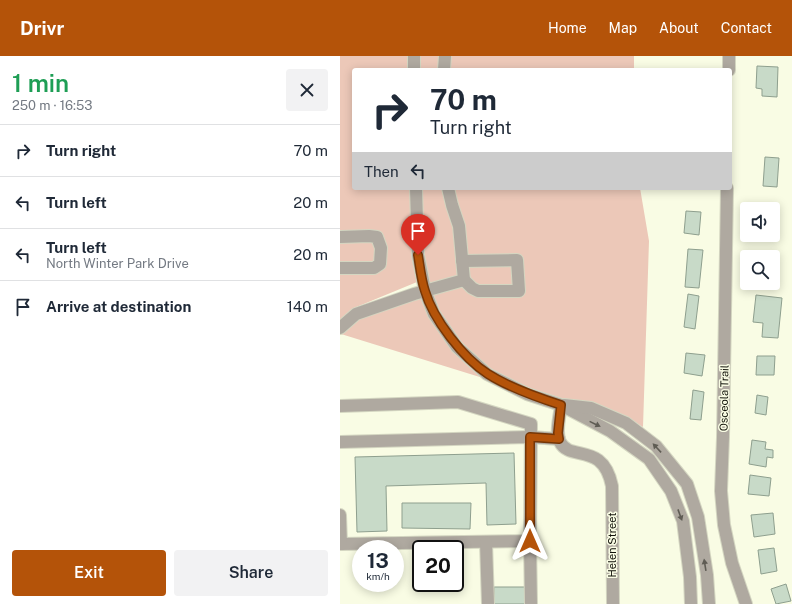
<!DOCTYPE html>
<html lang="en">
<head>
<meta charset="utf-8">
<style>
	body { margin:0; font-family:"Public Sans",sans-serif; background:#f2f2f3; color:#1f2937; height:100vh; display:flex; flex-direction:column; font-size:15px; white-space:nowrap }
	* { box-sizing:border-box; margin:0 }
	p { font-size:13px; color:#747a83 }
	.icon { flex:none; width:22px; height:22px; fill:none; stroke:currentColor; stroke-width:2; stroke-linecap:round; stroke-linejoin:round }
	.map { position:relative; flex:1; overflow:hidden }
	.side { display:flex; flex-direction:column; background:#fff; width:340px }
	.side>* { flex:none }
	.hud { position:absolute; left:12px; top:12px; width:380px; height:122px; border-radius:4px; box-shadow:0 2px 10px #0003; background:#fff; color:#1f2937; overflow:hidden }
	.tools { position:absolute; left:400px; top:146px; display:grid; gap:8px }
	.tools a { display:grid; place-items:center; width:40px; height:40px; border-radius:4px; background:#fff; box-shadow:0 2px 10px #0003; font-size:20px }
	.speed { position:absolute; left:12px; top:484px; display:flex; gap:8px; font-size:20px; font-weight:700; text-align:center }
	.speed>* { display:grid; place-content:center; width:52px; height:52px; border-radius:50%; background:#fff; box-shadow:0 2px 10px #0003; line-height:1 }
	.speed small { font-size:10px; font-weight:400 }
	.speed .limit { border:2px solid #111; border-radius:6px; background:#fff; color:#111 }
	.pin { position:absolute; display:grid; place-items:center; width:34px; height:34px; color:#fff; margin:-41px -17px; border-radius:50% 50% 50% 0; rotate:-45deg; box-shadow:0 0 4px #0007 }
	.pin .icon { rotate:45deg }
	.me { position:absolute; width:44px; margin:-22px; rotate:0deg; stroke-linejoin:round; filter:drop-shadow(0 0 3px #0008) }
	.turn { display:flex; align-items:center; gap:14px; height:84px; padding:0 12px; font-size:18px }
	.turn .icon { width:52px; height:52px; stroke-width:2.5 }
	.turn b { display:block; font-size:28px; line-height:34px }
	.then { display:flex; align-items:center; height:38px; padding:0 12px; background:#0003; gap:8px; font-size:15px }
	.round { display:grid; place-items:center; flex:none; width:42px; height:42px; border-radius:4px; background:#f2f2f3 }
	.summary { display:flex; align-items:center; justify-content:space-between; height:68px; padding:0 12px }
	h1 { font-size:24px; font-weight:600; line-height:30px; color:#1e9e55 }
	.action { display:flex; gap:8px; margin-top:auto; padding:8px 12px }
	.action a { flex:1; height:46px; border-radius:4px; background:#b45309; color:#fff; font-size:16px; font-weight:600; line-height:46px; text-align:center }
	.action a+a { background:#f2f2f3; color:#1f2937 }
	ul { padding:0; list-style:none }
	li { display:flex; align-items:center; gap:12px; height:52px; padding:0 12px; border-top:1px solid #e0e1e3 }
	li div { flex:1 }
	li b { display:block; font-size:15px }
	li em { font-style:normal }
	header { display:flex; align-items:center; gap:24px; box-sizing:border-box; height:56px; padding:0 20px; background:#b45309; color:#fff }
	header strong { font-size:19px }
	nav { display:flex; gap:22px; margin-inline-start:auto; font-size:14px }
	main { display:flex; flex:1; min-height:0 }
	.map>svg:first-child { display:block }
	.green { fill:#ecc8b8 }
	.building { fill:#c8dac8; stroke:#8e9f8e }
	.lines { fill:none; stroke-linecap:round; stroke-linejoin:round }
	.minor-casing { stroke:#d4d6c1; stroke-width:14 }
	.minor { stroke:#afa9a0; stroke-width:12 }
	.oneway { fill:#5f5c54 }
	.route-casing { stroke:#753606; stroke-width:10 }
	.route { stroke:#b45309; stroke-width:7 }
	.labels { text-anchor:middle; stroke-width:3; stroke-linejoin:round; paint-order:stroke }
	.street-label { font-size:11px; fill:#0f1008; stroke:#f9fce4 }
</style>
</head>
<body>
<header>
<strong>Drivr</strong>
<nav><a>Home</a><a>Map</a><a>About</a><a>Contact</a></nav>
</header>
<main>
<section class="side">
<div class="summary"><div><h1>1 min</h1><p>250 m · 16:53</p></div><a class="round"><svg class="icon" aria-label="close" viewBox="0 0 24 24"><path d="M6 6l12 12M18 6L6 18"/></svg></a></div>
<ul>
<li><svg class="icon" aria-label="right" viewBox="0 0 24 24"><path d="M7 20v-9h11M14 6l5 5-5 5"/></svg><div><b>Turn right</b></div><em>70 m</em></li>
<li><svg class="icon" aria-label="left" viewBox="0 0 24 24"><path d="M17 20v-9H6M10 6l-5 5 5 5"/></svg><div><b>Turn left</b></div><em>20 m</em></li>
<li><svg class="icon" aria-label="left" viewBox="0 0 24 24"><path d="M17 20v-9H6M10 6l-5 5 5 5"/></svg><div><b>Turn left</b><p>North Winter Park Drive</p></div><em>20 m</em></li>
<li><svg class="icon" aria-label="arrive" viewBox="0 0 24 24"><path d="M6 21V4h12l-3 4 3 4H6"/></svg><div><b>Arrive at destination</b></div><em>140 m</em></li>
</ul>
<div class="action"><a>Exit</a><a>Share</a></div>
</section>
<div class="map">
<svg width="452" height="548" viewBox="0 0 452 548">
	<rect width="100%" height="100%" fill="#f9fce4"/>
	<g class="green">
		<path d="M0,0h68l1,14h-55v118h57l1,67 5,27 -63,26 -14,12z"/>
		<path d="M79,0h215v14h-214z"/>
		<path d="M82,132h218l9,53 -6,186 -15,-9 -35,-16 -31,-3 -33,-11 -39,-19 -29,-27 -22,-31 -11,-27 -5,-30z"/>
		<path d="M80,238l63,84 -142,-44 17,-15z"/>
	</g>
	<g class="building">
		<path d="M417,10l21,1 -1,30 -15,-1v-7l-6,-1z"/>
		<path d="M425,101l14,1 -2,29 -14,-1z"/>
		<path d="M346,155l15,1 -2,23 -15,-2z"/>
		<path d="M433,165h4l-2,18 -22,-3 20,-1z"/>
		<path d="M348,193l15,1 -4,38 -14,-1z"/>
		<path d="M419,196l16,1 -2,14v-10h-14z"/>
		<path d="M348,238l11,2 -4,33 -11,-2z"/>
		<path d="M416,239l26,3 -4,40 -16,-1 1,-14 -10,-1z"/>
		<path d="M346,297l19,2 -3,21 -18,-3z"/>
		<path d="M417,300h18l-1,19h-18z"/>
		<path d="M353,334l11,2 -3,28 -11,-1z"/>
		<path d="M417,339l11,2 -2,18 -11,-2z"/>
		<path d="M412,384l14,2 -1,7 8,1v8l-6,-1 -1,10 -17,-3z"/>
		<path d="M174,397l2,71 -29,1 -1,-42 -100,3 1,45 -30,1 -2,-75z"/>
		<path d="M410,419l21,3 -2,18 -21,-2z"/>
		<path d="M62,447h69l-1,26 -68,-1z"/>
		<path d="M433,457l2,21 -21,3 -3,-22z"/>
		<path d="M434,492l3,23 -16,3 -3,-24z"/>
		<path d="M446,528l5,17 -15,3 -5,-15z"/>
		<path d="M154,531h35l-1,17h-34z"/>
	</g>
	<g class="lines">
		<defs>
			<g id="minor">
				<path d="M74,0v14"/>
				<path d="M104,14l1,-14"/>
				<path d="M389,14v-14"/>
				<path d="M76,132l2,67 7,36 9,23 23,33 30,27 40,20 34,11 49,26 39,28 22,32 12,30 7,56 1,27"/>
				<path d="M387,132l-4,249 -2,54 3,34 8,38 14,41"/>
				<path d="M0,181l29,-1 8,1 4,11 -1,16 -6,4h-34"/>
				<path d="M122,205l55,-1 2,31h-41l-6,-3 -8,-8"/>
				<path d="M0,272l16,-14 58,-20 50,-14 -5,-54 -7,-21 -4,-17"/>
				<path d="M221,349c-1,10 -6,27 -1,37 10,20 43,-1 52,44l1,118"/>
				<path d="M224,349l27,3 35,15 30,23 31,38 11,33 9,58 2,29"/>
				<path d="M0,350l118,-4 73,22 -1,117 -190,3"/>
				<path d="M0,386l190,-5 29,2"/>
				<path d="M0,459l1,29"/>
				<path d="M190,485l1,63"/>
				<path d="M146,486l2,62"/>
			</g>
		</defs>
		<use href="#minor" class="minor-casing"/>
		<use href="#minor" class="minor"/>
	</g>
	<defs><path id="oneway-solid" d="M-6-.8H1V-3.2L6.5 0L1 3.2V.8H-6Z"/></defs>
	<g class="oneway">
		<use href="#oneway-solid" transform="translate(255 368) rotate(26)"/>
		<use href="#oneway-solid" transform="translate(317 392) rotate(-133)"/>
		<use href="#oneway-solid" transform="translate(340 459) rotate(70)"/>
		<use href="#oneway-solid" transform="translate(365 509) rotate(-99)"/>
	</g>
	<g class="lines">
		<defs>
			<path id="route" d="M78,199c2,12 3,24 7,36 8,28 38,67 63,83 22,14 48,23 73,31l-3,28 1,6 -29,-2v104"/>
		</defs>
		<use href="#route" class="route-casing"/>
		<use href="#route" class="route"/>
	</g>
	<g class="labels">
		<g class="street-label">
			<text transform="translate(384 342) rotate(-89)" y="4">Osceola Trail</text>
			<text transform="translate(272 489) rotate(-90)" y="4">Helen Street</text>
		</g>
	</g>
</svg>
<div class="tools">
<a><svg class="icon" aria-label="sound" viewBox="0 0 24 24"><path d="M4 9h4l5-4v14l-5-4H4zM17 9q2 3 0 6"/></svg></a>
<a><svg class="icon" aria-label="search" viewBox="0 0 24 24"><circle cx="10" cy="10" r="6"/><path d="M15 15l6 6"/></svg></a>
</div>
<div class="speed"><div>13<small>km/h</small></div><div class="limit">20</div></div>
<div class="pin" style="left:78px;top:199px;background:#d93025"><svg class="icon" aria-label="arrive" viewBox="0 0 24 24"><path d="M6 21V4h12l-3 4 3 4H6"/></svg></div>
<svg class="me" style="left:190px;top:485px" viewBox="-20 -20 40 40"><path d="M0-17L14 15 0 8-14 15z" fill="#b45309" stroke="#fff" stroke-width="4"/></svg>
<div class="hud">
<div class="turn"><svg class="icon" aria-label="right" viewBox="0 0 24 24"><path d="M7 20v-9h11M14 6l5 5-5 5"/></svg><div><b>70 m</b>Turn right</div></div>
<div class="then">Then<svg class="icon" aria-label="left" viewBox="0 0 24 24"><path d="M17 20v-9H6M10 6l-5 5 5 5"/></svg></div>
</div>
</div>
</main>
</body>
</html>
